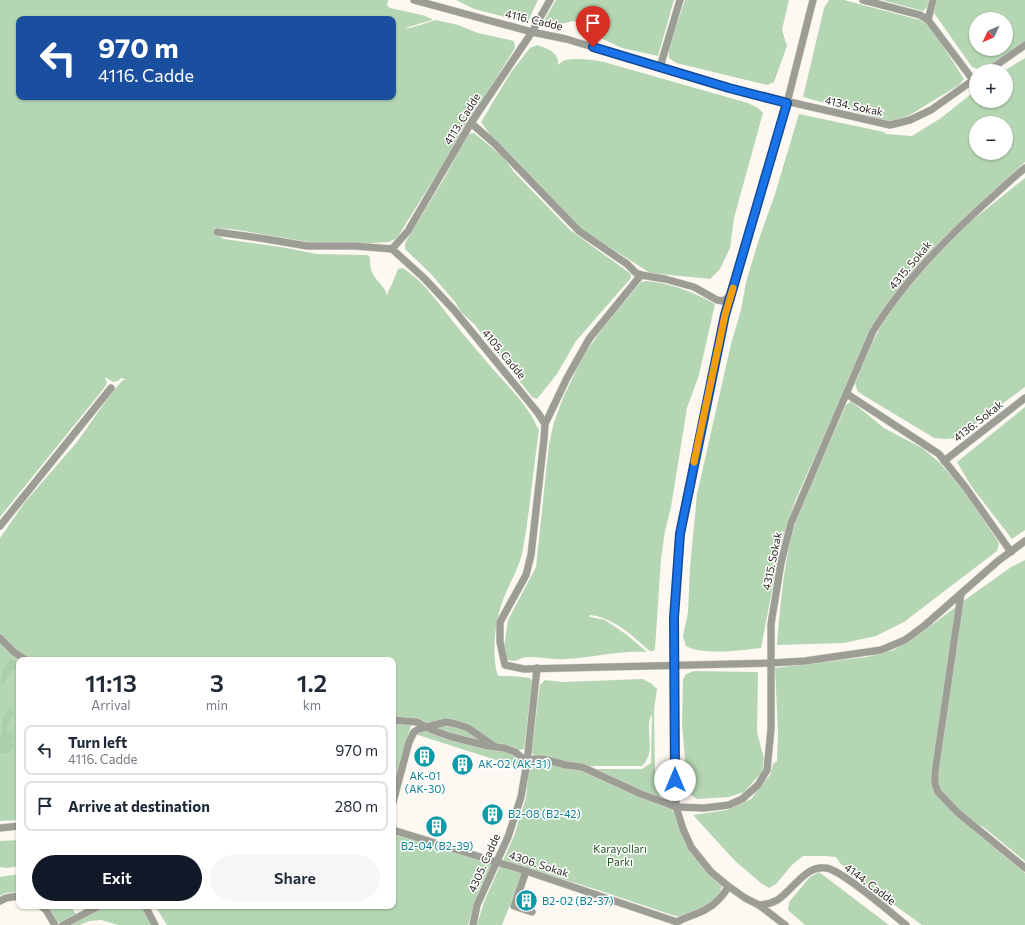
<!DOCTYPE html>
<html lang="en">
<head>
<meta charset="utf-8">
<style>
	body { margin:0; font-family:Commissioner,sans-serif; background:#f6f6f7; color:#1f2937; height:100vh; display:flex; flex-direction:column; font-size:15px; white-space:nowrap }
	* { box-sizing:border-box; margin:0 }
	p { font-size:13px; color:#747a83 }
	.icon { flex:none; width:22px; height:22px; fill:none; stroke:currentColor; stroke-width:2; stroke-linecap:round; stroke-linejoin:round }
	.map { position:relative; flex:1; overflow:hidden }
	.drawer { position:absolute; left:16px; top:657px; width:380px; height:252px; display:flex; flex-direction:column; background:#fff; border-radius:8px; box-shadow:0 1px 3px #0004 }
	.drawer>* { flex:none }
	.top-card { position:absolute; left:16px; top:16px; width:380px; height:84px; border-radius:8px; box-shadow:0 1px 3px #0004; background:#1a4fa0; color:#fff; overflow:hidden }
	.needle { width:26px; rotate:226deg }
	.controls { position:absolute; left:969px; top:12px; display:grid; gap:8px }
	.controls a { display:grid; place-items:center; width:44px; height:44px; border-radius:50%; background:#fff; box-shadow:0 1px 3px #0004; font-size:20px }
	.pin { position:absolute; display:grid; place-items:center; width:34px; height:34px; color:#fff; margin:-41px -17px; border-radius:50% 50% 50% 0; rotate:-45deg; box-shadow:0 0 4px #0007 }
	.pin .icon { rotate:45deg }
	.me { position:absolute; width:44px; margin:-22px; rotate:0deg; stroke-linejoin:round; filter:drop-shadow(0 0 3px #0008) }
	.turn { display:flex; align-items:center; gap:14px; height:84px; padding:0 16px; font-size:18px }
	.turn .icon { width:52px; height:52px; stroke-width:2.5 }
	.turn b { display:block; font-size:28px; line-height:34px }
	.eta { display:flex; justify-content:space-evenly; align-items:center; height:68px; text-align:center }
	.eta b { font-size:24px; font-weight:600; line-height:28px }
	.button { display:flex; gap:8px; margin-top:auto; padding:8px 16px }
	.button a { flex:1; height:46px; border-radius:24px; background:#111827; color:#fff; font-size:16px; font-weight:600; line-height:46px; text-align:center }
	.button a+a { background:#f6f6f7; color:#1f2937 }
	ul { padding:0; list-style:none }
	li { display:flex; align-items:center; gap:12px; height:50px; margin:0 8px 6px; padding:0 8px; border:2px solid #e0e1e3; border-radius:8px }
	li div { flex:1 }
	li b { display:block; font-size:15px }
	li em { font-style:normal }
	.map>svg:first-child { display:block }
	.green { fill:#b5d6b3; fill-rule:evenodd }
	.forest { fill:#aacea8 }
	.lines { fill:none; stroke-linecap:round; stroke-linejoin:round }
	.minor-casing { stroke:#d8d2cd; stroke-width:8 }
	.minor { stroke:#9c9e96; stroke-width:7 }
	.route-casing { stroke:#114b97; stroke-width:10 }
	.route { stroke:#1a73e8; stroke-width:7 }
	.slow { stroke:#f59e0b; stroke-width:7 }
	.labels { text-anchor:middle; stroke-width:3; stroke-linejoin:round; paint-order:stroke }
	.street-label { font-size:11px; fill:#2c2621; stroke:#fff }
	.culture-label { font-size:11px; fill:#0d838f; stroke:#fff; text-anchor:start }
	.park-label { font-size:11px; fill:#225322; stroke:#fff }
</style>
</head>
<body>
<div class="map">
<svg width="1025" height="925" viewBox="0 0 1025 925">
	<rect width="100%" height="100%" fill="#fef8f3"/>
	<g class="green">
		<path d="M0,0h388l-1,5 3,3 32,7 10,4v1l-27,8h5l26,-8 22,5 20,8 36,8 1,7 -118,190 -8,4 -18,1h-57l-82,-14 -18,-1 -1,4 11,7 57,8 36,7 51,1 2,3c-2,22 18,27 16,38l6,-12 6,-15 5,-1c20,13 34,33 48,51 11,14 23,28 35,42 19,23 42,42 53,70 -6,39 -9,79 -16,118 -3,18 -14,35 -20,51 -8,20 -12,56 -5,76h15l17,2 2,4 -8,67 -9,2 -24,-9 -30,-19 -36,1 -32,-6v-58h-361l-7,-3 -25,-24v-95l25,-36 52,-60 33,-47 10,-12 5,-4 -4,-1 -3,3 -5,1 -8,-5 2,6 -2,4 -105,130zM19,19h374v78h-374z"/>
		<path d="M456,0h82l-9,19v4l-55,-14z"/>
		<path d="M556,0h118l-16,56 -36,-8 -28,-13 -20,-14 -27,6 -3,-6z"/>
		<path d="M685,0h104l-7,30 5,16 -13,36 -7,3 -91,-22 -7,-5v-10z"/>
		<path d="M829,0h15l76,20 10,6 34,53 -5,6 -49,30 -18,7 -89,-25 21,-89z"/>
		<path d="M882,0h47l-2,7 -4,4z"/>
		<path d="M936,0h89v42l-43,28 -10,-3 -38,-54zM976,19h30v30h-30z"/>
		<path d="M537,45c10,3 23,8 21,20 2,-1 3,-3 5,-4 10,-4 31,-1 41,1l144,41 10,5 5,5 -29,105 -4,30 -10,21 -10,10 -60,-6 -64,-41 -10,-7 -59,-64 -26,-25 -10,-14 30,-50 19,-24z"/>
		<path d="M1025,58v104l-80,74 -19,20 -49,63 -11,19 -8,22 -63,141 -9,26 -6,21 -19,100c-20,2 -57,8 -75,-2l-3,-10 5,-24 2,-44 7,-74 34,-150 10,-34 5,-28 13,-43 16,-45 23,-77 1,-3 85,18 2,2 26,2 29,-18 35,-28v11h30v-30h-2zM976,123h30v30h-30z"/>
		<path d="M474,133l29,24 11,15 56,58 61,44v4l-55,63 -19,33 -20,25 -5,-2 -58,-73 -13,-12 -6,-10 -24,-28 -26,-25v-6l40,-66 23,-43z"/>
		<path d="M1025,178v209l-69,51 -10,1 -12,-1 -76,-46 -3,-8 12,-31 16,-31 15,-24 56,-63z"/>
		<path d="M646,281c24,2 48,11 69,23l-16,71 -12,33 -16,99 -6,24 -4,28 -6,90 -2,2h-3c-18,-15 -35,-33 -60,-36l-1,1 1,1 15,3 22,15 20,17c-27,-2 -55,6 -82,7 -13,1 -25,-2 -37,-2 -8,0 -11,6 -20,3l-4,-13 4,-27 28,-53 13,-123 5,-22 9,-24 20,-42 22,-31 36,-43z"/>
		<path d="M851,401l33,27 38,20 17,14 25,29 35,52 -2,8 -93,71 -28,14 -32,7 -67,2c4,-45 7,-91 22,-133 14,-36 32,-71 47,-107z"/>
		<path d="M1025,407v123l-13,9 -41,-53 -14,-24z"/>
		<path d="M1025,560v301l-43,-35 -7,3 23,22 27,22v52h-103l-69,-50 -13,-12 -4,-6 -10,-1h-23l-11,9 -16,19 -7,4 -8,-5 -26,-22 -42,-46 34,-5 24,-11 19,-24 3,-11 4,-3 1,-28 -3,-65 92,-11 27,-7 30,-19 38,-29 49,-35z"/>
		<path d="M0,642l21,18h-2v160l-19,1z"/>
		<path d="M694,671l64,1 -1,60 7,27 -2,13 -18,20 -15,5 -32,2 -9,-6 -6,-69 1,-45 3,-5z"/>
		<path d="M643,679l9,5 5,5 -3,21 1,64 6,26 -70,-31h51l9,-6 1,-49c-9,15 6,36 -10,52h-56l-45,-9 -6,-2 -6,-3 4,-12 7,-55 5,-5 17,2z"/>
		<path d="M393,721l15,1 3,3 -18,68z"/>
		<path d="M441,725l23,2 24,17 -52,-15z"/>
		<path d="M422,730h4l74,19 15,6 5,5 1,8 -106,-34z"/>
		<path d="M541,762l43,8 87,38c9,15 14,33 23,48 7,11 18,20 28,29l-2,8 -4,6 -25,15 -11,3 -8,-2 -77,-26 -92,-28 11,-25 12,-38 3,-31 5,-3z"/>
		<path d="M393,833l99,31 -13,26 -11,35h-301l-12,-19h238z"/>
		<path d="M19,840v26l-12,2 -7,-1v-26z"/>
		<path d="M500,866l22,7v2l-20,50h-25l7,-23z"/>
		<path d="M819,872l70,53h-84l-17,-15 1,-8 21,-25z"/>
		<path d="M19,874v18l-14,1 -5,3v-19z"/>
		<path d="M47,906h23l6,8 -17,9z"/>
		<path d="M106,906h35l10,19h-33l-17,-5 -12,1 -9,4h-9z"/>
	</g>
	<g class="forest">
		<path d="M11,659l8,5v5l-7,1 -9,14h-2c-1,-8 4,-19 10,-25z"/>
		<path d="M9,707l6,6 -8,12 -1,4 9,7 -3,5 1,6 -4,5 -9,2v-17c5,-5 1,-9 3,-15 0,-4 4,-12 6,-15z"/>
	</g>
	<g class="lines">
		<defs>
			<g id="minor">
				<path d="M414,0l118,32 34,7 163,49 161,37 20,-5 21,-10 45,-32"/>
				<path d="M863,0l57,15 8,5 45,60"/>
				<path d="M928,20l5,-20"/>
				<path d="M660,67l20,-67"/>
				<path d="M988,71l37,-26"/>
				<path d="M471,123l24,21 84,87 48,33 9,9 5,2 24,4 29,8 23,13 6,1 8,-5"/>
				<path d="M217,232l49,7 41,7h48l37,3 32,29 30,32 84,103 7,11 -1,15 -13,116 -5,20 -26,47v20l5,23 19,4 247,-6 34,-2 76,-11 24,-10 19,-14 74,-65 27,-20"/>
				<path d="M392,249l16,-18 63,-108 61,-91 18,-32"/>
				<path d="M847,394l92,60 27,34 45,64"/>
				<path d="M545,424l22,-46 22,-39 52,-64"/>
				<path d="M944,461l81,-63"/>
				<path d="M0,526l111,-138"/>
				<path d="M961,594l-26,178v12l3,8 19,20 68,56"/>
				<path d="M0,638l14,14 12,8"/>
				<path d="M393,720l24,2 15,8 20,7 36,9 16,2 11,4 12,10 6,-3h10l23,6 16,2 59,27 35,13 28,1 25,-3 13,-6 16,-14 9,-15 4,-41v-105l10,-61 10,-40 82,-192c31,-49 66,-85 108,-124 15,-13 29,-27 44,-39"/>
				<path d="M393,802l16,-60 5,-10 5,-3 27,-7 10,2 12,4 26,18"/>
				<path d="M0,828l19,-2"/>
				<path d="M393,830l133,41 151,51c16,-9 28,-8 42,-23 4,-4 7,-7 9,-13"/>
				<path d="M526,871l-12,35 18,6"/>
				<path d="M0,901l6,-3 13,-2"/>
				<path d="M759,905c20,-1 24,-10 38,-23 8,-8 17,-16 29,-14 16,2 65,45 80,57"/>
				<path d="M41,906l5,4 9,15"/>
				<path d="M145,906l10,19"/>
				<path d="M63,925l36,-19"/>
				<path d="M473,925l4,-20 31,-68 13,-40 6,-35 10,-94"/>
				<path d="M785,925l-26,-20 -14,-7 -17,-12 -17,-14 -20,-25 -8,-18 -7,-22 -2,-189 5,-84 46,-219 62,-212 26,-103"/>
			</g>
		</defs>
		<use href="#minor" class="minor-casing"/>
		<use href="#minor" class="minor"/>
	</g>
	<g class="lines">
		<defs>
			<path id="route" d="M593,47l136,41 58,15 -62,212 -45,219 -6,84 1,162"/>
		</defs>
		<use href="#route" class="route-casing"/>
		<use href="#route" class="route"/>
		<path class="slow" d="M694,462l31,-147 8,-27"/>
	</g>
	<defs>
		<symbol id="building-disc" viewBox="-11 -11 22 22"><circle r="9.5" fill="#0f9aa8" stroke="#fff"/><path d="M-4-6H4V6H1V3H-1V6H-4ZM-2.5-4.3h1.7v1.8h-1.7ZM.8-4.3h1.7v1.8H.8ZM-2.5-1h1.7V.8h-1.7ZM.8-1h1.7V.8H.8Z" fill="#fff"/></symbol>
	</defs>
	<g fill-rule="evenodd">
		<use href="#building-disc" x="412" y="744" width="25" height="25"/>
		<use href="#building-disc" x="450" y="752" width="25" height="25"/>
		<use href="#building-disc" x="480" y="802" width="25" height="25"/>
		<use href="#building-disc" x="424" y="814" width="25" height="25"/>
		<use href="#building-disc" x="514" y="888" width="25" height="25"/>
	</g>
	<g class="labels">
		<g class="street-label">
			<text transform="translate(534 20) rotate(13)" y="4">4116. Cadde</text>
			<text transform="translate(854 106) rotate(12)" y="4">4134. Sokak</text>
			<text transform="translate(462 119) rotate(-58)" y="4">4113. Cadde</text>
			<text transform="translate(910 265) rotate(-50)" y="4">4315. Sokak</text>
			<text transform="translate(504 354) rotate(50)" y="4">4105. Cadde</text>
			<text transform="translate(978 421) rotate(-38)" y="4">4136. Sokak</text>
			<text transform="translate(772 561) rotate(-78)" y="4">4315. Sokak</text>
			<text transform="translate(484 863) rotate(-66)" y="4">4305. Cadde</text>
			<text transform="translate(539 864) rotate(18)" y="4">4306. Sokak</text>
			<text transform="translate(870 884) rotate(37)" y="4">4144. Cadde</text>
		</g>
		<g class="culture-label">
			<text x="478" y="768">AK-02 (AK-31)</text>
			<text x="425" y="780" text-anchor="middle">AK-01<tspan x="425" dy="13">(AK-30)</tspan></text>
			<text x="508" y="818">B2-08 (B2-42)</text>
			<text x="437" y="850" text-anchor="middle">B2-04 (B2-39)</text>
			<text x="542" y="905">B2-02 (B2-37)</text>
		</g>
		<g class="park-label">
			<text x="620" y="853">Karayolları<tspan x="620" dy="13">Parkı</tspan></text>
		</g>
	</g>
</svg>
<div class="controls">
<a><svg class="needle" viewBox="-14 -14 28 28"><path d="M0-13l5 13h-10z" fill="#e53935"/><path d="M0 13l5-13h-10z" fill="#747a83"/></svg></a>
<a>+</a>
<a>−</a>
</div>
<div class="pin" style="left:593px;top:47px;background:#d93025"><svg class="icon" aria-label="arrive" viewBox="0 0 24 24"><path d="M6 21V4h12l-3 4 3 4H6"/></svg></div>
<svg class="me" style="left:675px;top:780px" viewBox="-20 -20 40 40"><circle r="19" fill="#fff"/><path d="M0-13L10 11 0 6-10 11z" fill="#1a73e8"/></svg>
<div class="top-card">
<div class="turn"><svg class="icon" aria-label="left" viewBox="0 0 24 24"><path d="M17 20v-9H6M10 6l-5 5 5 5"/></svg><div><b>970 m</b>4116. Cadde</div></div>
</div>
<section class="drawer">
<div class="eta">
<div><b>11:13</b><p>Arrival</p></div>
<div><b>3</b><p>min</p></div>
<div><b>1.2</b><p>km</p></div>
</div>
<ul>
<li><svg class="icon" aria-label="left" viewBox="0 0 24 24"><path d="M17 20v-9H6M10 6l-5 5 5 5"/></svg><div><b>Turn left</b><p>4116. Cadde</p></div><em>970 m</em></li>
<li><svg class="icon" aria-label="arrive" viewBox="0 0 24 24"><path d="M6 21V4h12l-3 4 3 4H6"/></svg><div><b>Arrive at destination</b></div><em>280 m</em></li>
</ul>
<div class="button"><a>Exit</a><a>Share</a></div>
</section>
</div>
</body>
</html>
